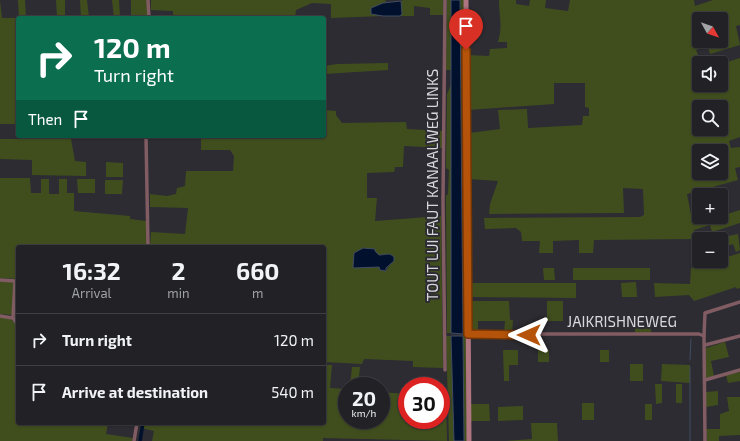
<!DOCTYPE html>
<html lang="en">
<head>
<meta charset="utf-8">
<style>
	body { margin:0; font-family:"Exo 2",sans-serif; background:#29292e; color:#f1f3f6; height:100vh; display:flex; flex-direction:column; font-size:15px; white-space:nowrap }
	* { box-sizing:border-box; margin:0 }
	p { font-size:13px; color:#a2a3a7 }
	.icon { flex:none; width:22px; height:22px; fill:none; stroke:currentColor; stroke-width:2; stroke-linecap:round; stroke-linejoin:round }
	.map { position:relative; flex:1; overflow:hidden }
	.drawer { position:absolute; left:16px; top:245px; width:310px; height:180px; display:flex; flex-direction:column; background:#212126; border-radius:4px; box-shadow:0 1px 3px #0004,0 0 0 1px #3e3e43 }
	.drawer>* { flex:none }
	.top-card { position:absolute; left:16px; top:16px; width:310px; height:122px; border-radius:4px; box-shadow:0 1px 3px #0004,0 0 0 1px #3e3e43; background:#0b6e4f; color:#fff; overflow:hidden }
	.needle { width:26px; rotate:130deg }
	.controls { position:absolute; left:692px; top:12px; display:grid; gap:8px }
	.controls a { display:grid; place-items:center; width:36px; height:36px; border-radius:4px; background:#212126; box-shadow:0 1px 3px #0004,0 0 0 1px #3e3e43; font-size:20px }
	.speed { position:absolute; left:338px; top:377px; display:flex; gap:8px; font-size:20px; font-weight:700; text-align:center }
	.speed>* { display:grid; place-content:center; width:52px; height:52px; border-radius:50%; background:#212126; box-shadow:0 1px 3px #0004,0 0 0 1px #3e3e43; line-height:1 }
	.speed small { font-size:10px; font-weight:400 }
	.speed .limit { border:6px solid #d22; background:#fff; color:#111 }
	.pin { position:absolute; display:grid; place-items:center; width:34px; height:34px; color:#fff; margin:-41px -17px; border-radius:50% 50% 50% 0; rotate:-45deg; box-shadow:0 0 4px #0007 }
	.pin .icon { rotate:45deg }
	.me { position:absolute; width:44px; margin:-22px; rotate:270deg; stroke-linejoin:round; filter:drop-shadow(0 0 3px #0008) }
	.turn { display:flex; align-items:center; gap:14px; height:84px; padding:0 12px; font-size:18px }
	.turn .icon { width:52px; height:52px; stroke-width:2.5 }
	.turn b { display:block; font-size:28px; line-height:34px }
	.then { display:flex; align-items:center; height:38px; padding:0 12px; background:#0003; gap:8px; font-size:15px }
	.eta { display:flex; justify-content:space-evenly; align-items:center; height:68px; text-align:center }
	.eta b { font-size:24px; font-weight:700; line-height:28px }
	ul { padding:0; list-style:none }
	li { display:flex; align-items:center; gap:12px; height:52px; padding:0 12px; border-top:1px solid #3e3e43 }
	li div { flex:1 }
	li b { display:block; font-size:15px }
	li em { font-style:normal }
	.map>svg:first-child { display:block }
	.green { fill:#404e1e; fill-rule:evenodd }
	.water { fill:#00102d; stroke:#414c62 }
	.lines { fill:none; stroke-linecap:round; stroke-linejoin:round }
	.stream { stroke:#414c62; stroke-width:1 }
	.canal { stroke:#00102d; stroke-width:3.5 }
	.street { stroke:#815c63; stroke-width:3.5 }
	.secondary { stroke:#af7581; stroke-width:5 }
	.route-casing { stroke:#753606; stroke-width:10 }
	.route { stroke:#b45309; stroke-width:7 }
	.labels { text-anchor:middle; stroke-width:4; stroke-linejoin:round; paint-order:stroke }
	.street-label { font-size:15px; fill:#d8d8dc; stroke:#2c2c32 }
</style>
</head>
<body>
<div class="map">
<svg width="740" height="441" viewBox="0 0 740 441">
	<rect width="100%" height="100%" fill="#2c2c32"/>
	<g class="green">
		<path d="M0,0l2,18h16v106h-18z"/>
		<path d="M18,0h7l1,18h-7z"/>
		<path d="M56,0h9v15h7l3,3h6l-1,-18h7l2,17 -28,1 -4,-1z"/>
		<path d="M112,0h7l1,17 7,1h-27h14z"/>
		<path d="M131,0h16l1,16 -17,-1z"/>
		<path d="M151,0h234l2,3 -10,4 -6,7 12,2 -52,2v-14l-19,-1 -16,7 -1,8h-122v-7l-22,-1z"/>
		<path d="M403,0h40v15h-13v-7l-16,-2v10h-14l1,-15z"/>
		<path d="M447,0h4v70h-5z"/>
		<path d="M460,0h4l2,333 -3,1z"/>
		<path d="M499,0h17v4l13,2 1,-6h16l-1,8 23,3 2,-11h124l1,6 18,-6h27v25l-4,1 4,19 -30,9 -2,-8 -12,4 3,7 11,-1 1,7h-12v22h22v-21l19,-6v79l-11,4 2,7 9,-1v20l-5,1 3,12 -51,14 6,31 47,-15v13l-28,9 -2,-7 -16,5 2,9 -102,1 -1,13h-14v-13l-26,1v12h-14l1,-12h-18l-1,-9 -5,-4 -31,1 -1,-11 156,-1 4,-2 -1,-26 -20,-1 1,25 -135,1 1,-10 8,-23 -29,-2v-46l31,-4 -2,-19 29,-1 1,19 54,-3 1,-9h6v-8l-4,-1v-24h-31v21l-86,6 -1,-55 22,1 1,-7 17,-1v-6h-9c5,-18 1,-24 1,-42zM699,19h22v22h-22zM699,107h22v22h-22zM699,151h22v22h-22z"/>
		<path d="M388,63v7l-64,4v-8l13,-2z"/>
		<path d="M451,85v248h-4l-1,-137 2,-2 1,-24 -3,-2 1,-74z"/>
		<path d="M324,110l12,1v4l6,8 64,-1 1,7 36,2 -1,17 -38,-2 -1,21h-8l-1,5 -27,1v25h10l-2,23 66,-5 2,152 -30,-1v-6l-49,-2 -2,5 -38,-2v-115h-174l1,-15 34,2 3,-26 -38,-1v-13l17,2 9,-2 1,-6 8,-2 1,-15h47l1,-15 -4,-6h-29v-14h123zM375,251l4,4h4l7,9 -4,7 -7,-4 -26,-1 2,-10z"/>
		<path d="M0,139h71l4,22 11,1v14l-54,-1v-15l-32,-1z"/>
		<path d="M106,162l17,1v14h-17z"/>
		<path d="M0,178h30l1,15h10v-14h8v15h10v-15h8v14h7v18l56,5v3l16,2 1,26h-129v32l-18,-1z"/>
		<path d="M77,179h18v14h-17z"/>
		<path d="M105,180h18l-1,14h-17z"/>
		<path d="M738,234l2,16 -4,2 -3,-8 -11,4 2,7 -3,1v-17h-7z"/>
		<path d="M740,253v35l-3,1 -1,-2 -42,14 -5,-6 -34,2 -1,-14 36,1 1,-16 22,-7h8v-2z"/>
		<path d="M543,268h11l1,12h-11z"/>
		<rect x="573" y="268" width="77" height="12"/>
		<path d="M0,281l14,1 -2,33 -12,-1z"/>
		<path d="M636,282l1,15h-15l-1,-14z"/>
		<path d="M470,283h106v15l-106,-1z"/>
		<path d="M470,301h39l1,19h3l-1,13h-8l1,-12h-27v12h-9z"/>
		<rect x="547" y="301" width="16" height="20"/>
		<path d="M0,317l11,2 7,8v96h90l-2,11 27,4 -1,3h-132z"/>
		<rect x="635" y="321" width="16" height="12"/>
		<path d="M446,336h5l3,105h-5z"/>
		<path d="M463,336h3l1,105h-3z"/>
		<path d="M725,342l4,15 -18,4 3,15 -8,2v-30z"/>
		<path d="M503,350h15v15h-9v16h-5z"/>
		<rect x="538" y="350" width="11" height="12"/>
		<rect x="600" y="350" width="9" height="12"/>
		<rect x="630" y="364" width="13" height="17"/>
		<path d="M662,364l28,1v18l-29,-2z"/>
		<path d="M324,365h8l-2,23 17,1v31h34v-28l26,2v26h34v-24h5l1,45 -124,-3v3h-171l2,-10 -12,-3 1,-5h181z"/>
		<path d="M352,367h8l-2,19h-8z"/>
		<path d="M740,372v9l-12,2 -2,-8z"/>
		<path d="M655,384h7v19l-6,1z"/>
		<rect x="676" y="384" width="6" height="19"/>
		<path d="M718,391v14l-12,2v-15z"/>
		<path d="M727,397h13v38l-21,1v5h-12l-1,-12h14v-15l9,-3z"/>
		<rect x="582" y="403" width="12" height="17"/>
		<path d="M471,404h18l1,17h-19z"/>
		<rect x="645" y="404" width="7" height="16"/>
		<path d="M523,406v14l-25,1v-14z"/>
		<path d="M531,423h26l1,18h-53l27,-2z"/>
	</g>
	<g class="water">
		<path d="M451,0h9l3,334 -12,-1z"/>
		<path d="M401,1l1,13 -2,2h-17l-12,-2v-6l12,-5z"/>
		<path d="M363,248l12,1v2l4,4c7,0 10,-3 15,2v4l-8,7v3l-6,-1 -1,-3 -25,1 -1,-1 1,-14z"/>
		<path d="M451,336h12l1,105h-10z"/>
	</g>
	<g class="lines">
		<g class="stream">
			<path d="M690,360l1,-21"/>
			<path d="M690,367v74"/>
		</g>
		<path class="canal" d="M140,441l3,-18"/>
		<g class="street">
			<path d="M148,0l1,18"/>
			<path d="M146,136l2,111"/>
			<path d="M0,280l15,1 -2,37"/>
			<path d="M0,316l13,2 5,7"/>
			<path d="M468,334h231l5,2"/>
			<path d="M705,345l35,-9"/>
			<path d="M445,370l-2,-168 2,-202"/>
			<path d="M705,380l35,-10"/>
			<path d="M134,441l3,-18"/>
			<path d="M705,441l-1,-105 1,-23 35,-11"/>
		</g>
		<path class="secondary" d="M466,0l3,441"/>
	</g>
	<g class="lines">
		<defs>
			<path id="route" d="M466,50l2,284 61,1"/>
		</defs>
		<use href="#route" class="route-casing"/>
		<use href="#route" class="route"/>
	</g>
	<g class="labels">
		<g class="street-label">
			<text transform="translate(433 185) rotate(-90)" y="5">TOUT LUI FAUT KANAALWEG LINKS</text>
			<text x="622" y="327">JAIKRISHNEWEG</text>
		</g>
	</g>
</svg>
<div class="controls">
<a><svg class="needle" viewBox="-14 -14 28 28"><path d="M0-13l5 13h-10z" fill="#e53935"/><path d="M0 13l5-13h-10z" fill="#a2a3a7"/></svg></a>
<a><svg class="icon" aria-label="sound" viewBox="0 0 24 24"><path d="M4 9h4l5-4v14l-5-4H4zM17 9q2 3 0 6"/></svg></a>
<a><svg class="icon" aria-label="search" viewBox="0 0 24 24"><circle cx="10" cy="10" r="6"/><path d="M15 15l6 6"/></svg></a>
<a><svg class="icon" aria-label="layers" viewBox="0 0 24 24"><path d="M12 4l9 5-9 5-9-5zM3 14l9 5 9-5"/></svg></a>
<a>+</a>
<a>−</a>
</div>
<div class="speed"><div>20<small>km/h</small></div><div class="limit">30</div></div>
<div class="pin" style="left:466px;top:50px;background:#d93025"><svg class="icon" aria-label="arrive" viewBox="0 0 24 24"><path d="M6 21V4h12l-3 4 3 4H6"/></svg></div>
<svg class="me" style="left:529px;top:335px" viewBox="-20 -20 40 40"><path d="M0-17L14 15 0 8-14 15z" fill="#b45309" stroke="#fff" stroke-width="4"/></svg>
<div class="top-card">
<div class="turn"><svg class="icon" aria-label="right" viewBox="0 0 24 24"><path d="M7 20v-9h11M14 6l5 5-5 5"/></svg><div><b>120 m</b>Turn right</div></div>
<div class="then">Then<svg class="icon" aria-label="arrive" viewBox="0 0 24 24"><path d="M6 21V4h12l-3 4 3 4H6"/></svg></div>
</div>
<section class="drawer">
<div class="eta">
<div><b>16:32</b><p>Arrival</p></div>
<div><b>2</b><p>min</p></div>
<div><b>660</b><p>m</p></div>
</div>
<ul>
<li><svg class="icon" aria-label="right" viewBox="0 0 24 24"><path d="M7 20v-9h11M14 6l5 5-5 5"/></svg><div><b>Turn right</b></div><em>120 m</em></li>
<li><svg class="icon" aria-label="arrive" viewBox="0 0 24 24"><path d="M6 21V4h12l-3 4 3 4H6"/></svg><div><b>Arrive at destination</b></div><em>540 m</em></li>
</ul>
</section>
</div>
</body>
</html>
